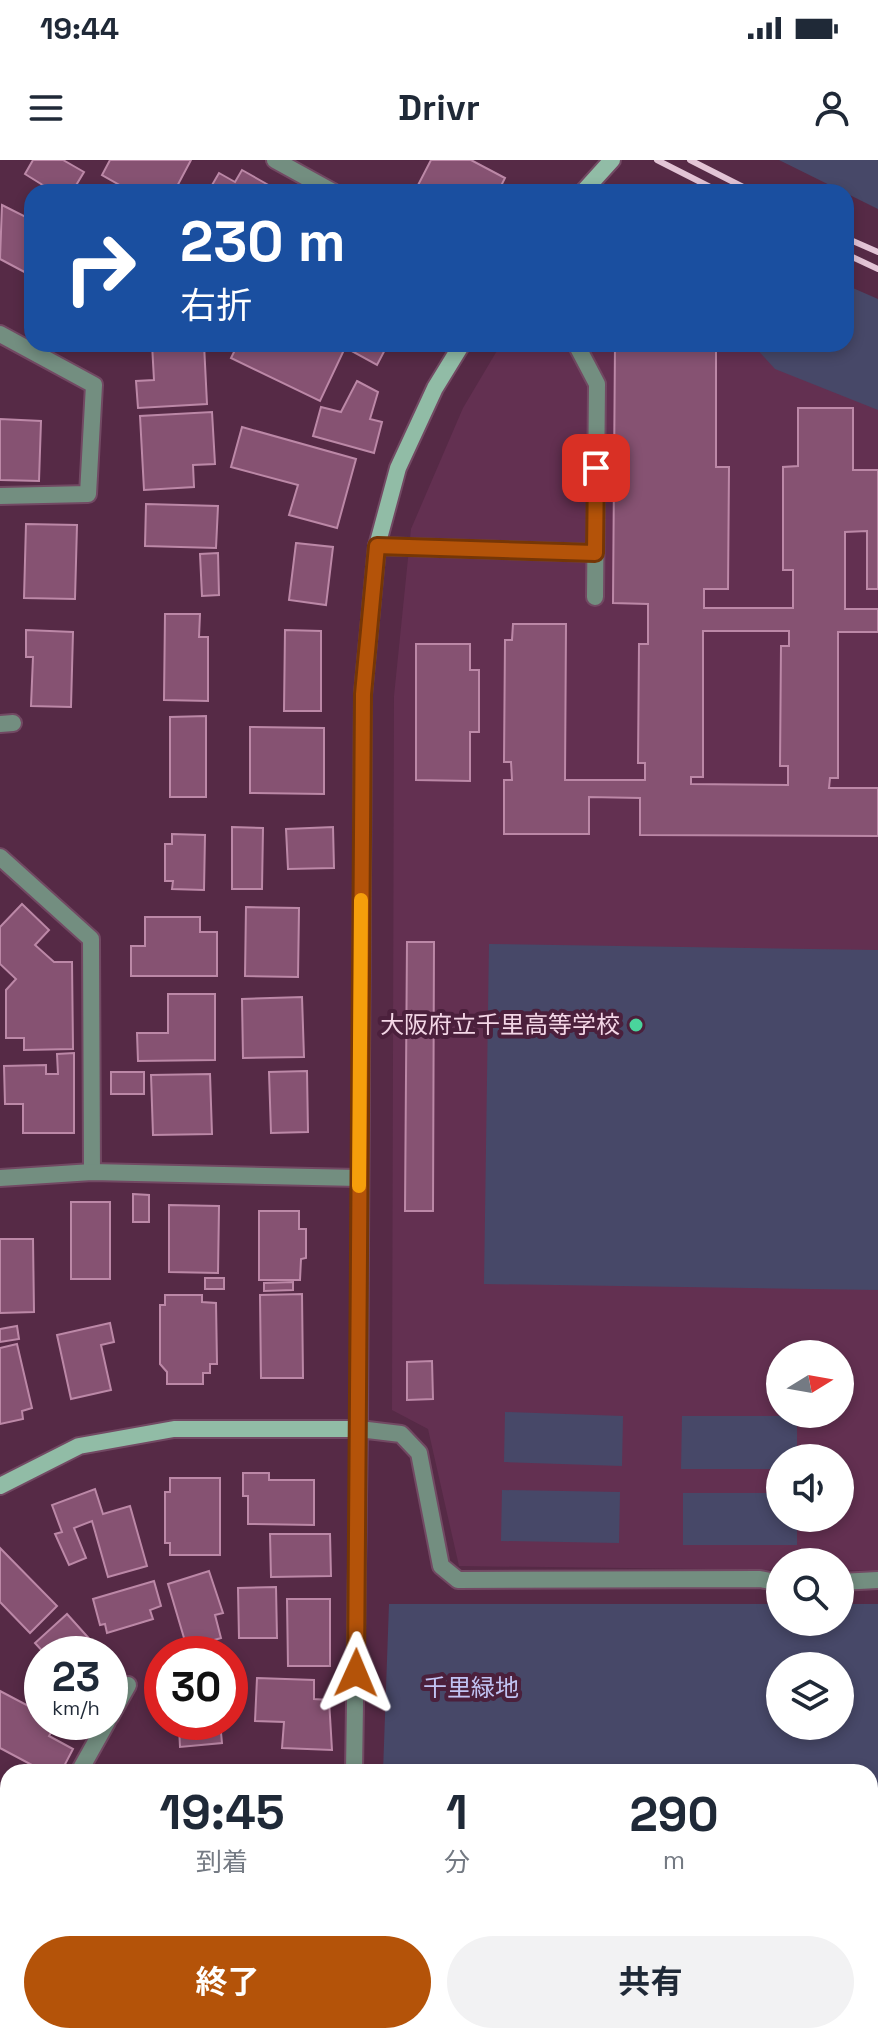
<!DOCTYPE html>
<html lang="ja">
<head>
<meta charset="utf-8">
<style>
	body { margin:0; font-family:"Space Grotesk","Noto Sans JP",sans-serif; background:#f2f2f3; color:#1f2937; height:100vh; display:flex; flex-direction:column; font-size:30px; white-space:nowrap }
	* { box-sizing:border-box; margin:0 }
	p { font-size:26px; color:#747a83 }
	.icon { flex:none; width:44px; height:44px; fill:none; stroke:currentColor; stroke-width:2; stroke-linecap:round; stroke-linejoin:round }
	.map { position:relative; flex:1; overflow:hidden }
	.details { position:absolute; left:0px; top:1604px; width:878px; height:280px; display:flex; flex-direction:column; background:#fff; border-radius:24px 24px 0 0; box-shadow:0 4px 12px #0003 }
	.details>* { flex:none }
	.top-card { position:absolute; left:24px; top:24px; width:830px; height:168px; border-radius:24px; box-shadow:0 4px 12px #0003; background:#1a4fa0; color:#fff; overflow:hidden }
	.needle { width:52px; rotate:79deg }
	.tools { position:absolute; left:766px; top:1180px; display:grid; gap:16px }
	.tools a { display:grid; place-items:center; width:88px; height:88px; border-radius:50%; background:#fff; box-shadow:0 4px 12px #0003; font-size:40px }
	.speed { position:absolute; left:24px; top:1476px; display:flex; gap:16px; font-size:40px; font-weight:700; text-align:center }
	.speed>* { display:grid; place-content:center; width:104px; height:104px; border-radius:50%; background:#fff; box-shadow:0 4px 12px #0003; line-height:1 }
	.speed small { font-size:20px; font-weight:400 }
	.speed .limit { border:12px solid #d22; background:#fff; color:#111 }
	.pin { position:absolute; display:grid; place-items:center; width:68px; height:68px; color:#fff; margin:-34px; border-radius:16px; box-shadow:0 4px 12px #0006 }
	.me { position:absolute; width:88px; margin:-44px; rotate:1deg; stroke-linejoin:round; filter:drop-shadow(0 0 6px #0008) }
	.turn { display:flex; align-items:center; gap:28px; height:168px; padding:0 24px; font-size:36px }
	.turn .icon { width:104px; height:104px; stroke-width:2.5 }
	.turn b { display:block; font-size:56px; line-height:68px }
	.eta { display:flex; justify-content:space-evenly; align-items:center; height:136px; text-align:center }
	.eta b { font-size:48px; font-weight:700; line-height:56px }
	.primary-button { display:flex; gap:16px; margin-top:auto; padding:16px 24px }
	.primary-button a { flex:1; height:92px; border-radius:48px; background:#b45309; color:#fff; font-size:32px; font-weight:700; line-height:92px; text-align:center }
	.primary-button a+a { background:#f2f2f3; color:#1f2937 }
	.status { display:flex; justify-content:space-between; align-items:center; height:56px; padding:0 40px; background:#fff; direction:ltr }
	.status svg { height:22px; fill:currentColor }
	header { display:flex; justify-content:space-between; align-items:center; height:104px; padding:0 24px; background:#fff; font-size:36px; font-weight:700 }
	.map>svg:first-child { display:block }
	.built { fill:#633051; fill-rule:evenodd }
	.green { fill:#474868; fill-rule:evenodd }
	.building { fill:#865272; stroke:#bc88a7; stroke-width:2; fill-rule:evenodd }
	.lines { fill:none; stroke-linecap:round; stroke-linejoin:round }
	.lane-casing { stroke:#724963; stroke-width:20 }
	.street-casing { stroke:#724963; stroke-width:20 }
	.secondary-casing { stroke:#724963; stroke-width:20 }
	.lane { stroke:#738e80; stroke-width:16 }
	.street { stroke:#738e80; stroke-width:16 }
	.secondary { stroke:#91bca6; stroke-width:16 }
	.rail { stroke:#e3c4d6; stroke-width:6 }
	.route-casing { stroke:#753606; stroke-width:20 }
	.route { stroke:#b45309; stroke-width:14 }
	.slow { stroke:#f59e0b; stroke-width:14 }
	.poi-dot { fill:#4ad49c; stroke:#4b203c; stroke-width:3 }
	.labels { text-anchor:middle; stroke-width:8; stroke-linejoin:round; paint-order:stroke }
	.poi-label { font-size:24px; fill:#f3d6e6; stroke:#4b203c; text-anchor:end }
	.park-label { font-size:24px; fill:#c1c3f3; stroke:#4b203c }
</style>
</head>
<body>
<div class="status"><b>19:44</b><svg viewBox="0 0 49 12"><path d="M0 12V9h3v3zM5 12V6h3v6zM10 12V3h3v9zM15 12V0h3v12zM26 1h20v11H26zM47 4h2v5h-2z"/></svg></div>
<header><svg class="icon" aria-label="menu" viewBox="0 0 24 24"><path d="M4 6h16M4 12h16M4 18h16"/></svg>Drivr<svg class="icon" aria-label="person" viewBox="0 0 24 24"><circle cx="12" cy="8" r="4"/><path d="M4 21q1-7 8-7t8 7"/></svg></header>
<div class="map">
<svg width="878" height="1884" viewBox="0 0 878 1884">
	<rect width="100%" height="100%" fill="#562a46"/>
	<path class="built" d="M501,184h304l73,39v1188l-38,-1v-8h-60v8l-321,-4 -31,-137 -36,-19 2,-714 17,-167 52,-121zM780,1194h60v60h-60zM780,1298h60v60h-60z"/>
	<g class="green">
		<path d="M779,0h99v49z"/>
		<path d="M846,125l32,14v111l-103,-41 -23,-25h94z"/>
		<path d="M489,784l389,6v340l-394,-6z"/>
		<path d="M505,1252l118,4 -1,50 -118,-4z"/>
		<path d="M682,1256h115v42h-17v11h-99z"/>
		<path d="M502,1330l118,2 -1,51 -118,-2z"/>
		<path d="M683,1333h97v25h17v27h-114z"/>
		<path d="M389,1444h391v18h60v-18h38v344l-8,22v-198h-487zM840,1506v60h-60v-60z"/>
		<path d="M325,1876h521l-3,8h-521z"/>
	</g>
	<g class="building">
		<path d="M33,0h30l21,12 -12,20h-18l-29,-18z"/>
		<path d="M110,0h81l-17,32h-42l-30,-17z"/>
		<path d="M431,0h40l34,18 -7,14h-75l-7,-3z"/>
		<path d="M242,10l30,17 -3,5h-61l11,-19 16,9z"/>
		<path d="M2,45l30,15v56l-32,-17z"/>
		<path d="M152,184h52l3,60 -69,4 -2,-27 18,-1z"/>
		<path d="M238,184h94l12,6 -24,51 -89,-43z"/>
		<path d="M339,184h49l-11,21z"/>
		<path d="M615,184h101v123h13l-1,122h-24v19h89v-38h-10v-103l15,-1v-58h55v62h25v119h-11v-58l-22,1v77h33v23h-40v146h-8l-1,10h49v48l-238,-1v-37l-51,-1v37h-85v-54h8l-1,-18h-7l1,-122h7l1,-16h53l-1,156h80v-17h-7l1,-119h9v-40l-35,-1zM703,471h86v15h-8l-1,120h8v19l-97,-1v-7h12z"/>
		<path d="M357,221l21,11 -8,27 12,3 -8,31 -61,-17 8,-29 20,5z"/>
		<path d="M212,252l3,52 -22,1 1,22 -50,3 -4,-74z"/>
		<path d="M0,259l41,2 -2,60 -39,-1z"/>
		<path d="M242,267l114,32 -19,69 -48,-13 9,-30 -67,-18z"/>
		<path d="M146,344l72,2 -2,42 -71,-2z"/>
		<path d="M26,364l51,1 -2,74 -51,-1z"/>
		<path d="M296,383l37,4 -7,58 -37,-5z"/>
		<path d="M218,393l1,42 -17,1 -2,-42z"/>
		<path d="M165,454h35l-1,23h9v64l-44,-1z"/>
		<path d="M26,470l47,2 -2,75 -40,-1 2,-49h-7z"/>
		<path d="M285,470l36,1v80h-37z"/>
		<path d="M416,484h54v26h9v62h-9v49l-54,-1z"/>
		<path d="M206,556v81h-36v-80z"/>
		<path d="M250,567l74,1v66l-74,-1z"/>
		<path d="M232,667l31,1 -1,61h-30z"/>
		<path d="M333,667l1,41 -46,1 -2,-40z"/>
		<path d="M172,674l33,1 -1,55 -32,-1 1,-8h-8v-37h7z"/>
		<path d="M22,744l27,26 -14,15 19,17h18l1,87 -49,1v-12h-18v-48l10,-11 -16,-15v-37z"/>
		<path d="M246,747l53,1 -1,69 -53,-1z"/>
		<path d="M145,757h55v15h17v44h-86v-30h14z"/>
		<path d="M407,782h27l-1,269h-28z"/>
		<path d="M168,834h47v66l-77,1 -1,-28h31z"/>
		<path d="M302,837l2,60 -61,1 -1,-59z"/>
		<path d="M74,893v80h-51v-29h-18l-1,-38 42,-1v9h12l-1,-20z"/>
		<path d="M307,911l1,61 -37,1 -2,-61z"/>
		<rect x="111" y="912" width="33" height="22"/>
		<path d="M210,914l2,60 -59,1 -2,-60z"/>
		<path d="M133,1034l16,1v27h-16z"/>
		<rect x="71" y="1042" width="39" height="77"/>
		<path d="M169,1045l50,1 -1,67 -49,-1z"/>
		<path d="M259,1051h40v18h7v29l-5,1 -1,21h-41z"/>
		<path d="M0,1079h33l1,73 -34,1z"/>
		<rect x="205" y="1118" width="19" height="11"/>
		<path d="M293,1122v8l-29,1v-8z"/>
		<path d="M302,1134l1,84h-42l-1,-83z"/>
		<path d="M165,1135h37v7l14,1 1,61h-7v9h-7v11h-36v-12l-7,-8v-59h5z"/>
		<path d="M110,1163l4,19 -13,3 10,45 -40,9 -14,-64z"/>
		<path d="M17,1166l2,13 -19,3v-13z"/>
		<path d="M17,1184l15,64 -10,3 1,8 -23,5v-76z"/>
		<path d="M432,1201l1,38 -26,1v-38z"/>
		<path d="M243,1313h26v7h45v45l-66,-1v-28h-5z"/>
		<path d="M170,1318h50v77h-50v-12h-5v-51h5z"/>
		<path d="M95,1329l8,25 27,-8 17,60 -39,11 -16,-56 -18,7 12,30 -17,7 -14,-31 7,-2 -10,-27z"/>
		<path d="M270,1374h60l1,42 -60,1z"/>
		<path d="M0,1388l57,58 -27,27 -30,-31z"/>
		<path d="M209,1411l14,42 -8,2 6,23 -34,10 -19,-64z"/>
		<path d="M154,1421l7,25 -11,4 3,9 -46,14 -2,-9 -5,1 -7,-26z"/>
		<path d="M276,1427l1,51h-38l-1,-50z"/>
		<path d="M287,1439h43v67h-42z"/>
		<path d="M67,1454l36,40h-58l-10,-11z"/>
		<path d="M257,1518l57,2v19l15,1 3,50 -50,-2 2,-26 -29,-1z"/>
		<path d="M0,1531l42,22v9h15l-8,14 24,13 -12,23h-16l-45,-24z"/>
		<path d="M169,1562h51l2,21 -42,4 -1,-20 -9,1z"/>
		<path d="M222,1608l52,1v3h-52z"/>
		<path d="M878,1837v47h-13l1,-3 -8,-3 12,-2v-19z"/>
		<path d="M57,1876h28l1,3 -10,5h-15z"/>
		<path d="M140,1876h90l9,7 -101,1 -2,-2z"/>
	</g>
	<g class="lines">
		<defs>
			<g id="lane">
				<path d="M576,184l21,40 -2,213"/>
				<path d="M377,386l218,7"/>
			</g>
			<g id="street">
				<path d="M275,0l58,32"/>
				<path d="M0,174l94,51 -6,109 -88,2"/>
				<path d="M0,564l13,-1"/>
				<path d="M0,697l91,82 1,233"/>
				<path d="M0,1018l92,-6 267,6"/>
				<path d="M840,1422l38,-2"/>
				<path d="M110,1557l18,-32"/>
				<path d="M79,1612l28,-50"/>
				<path d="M354,1612l5,-343 42,5 18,19 22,113 17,14 302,-1 20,4"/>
				<path d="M0,1756l8,-15"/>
				<path d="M295,1884l4,-8"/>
			</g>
			<g id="secondary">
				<path d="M583,32l29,-32"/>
				<path d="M0,1326l79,-40 95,-17h185l4,-735 14,-148 21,-78 37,-80 27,-44"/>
			</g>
		</defs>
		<use href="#lane" class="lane-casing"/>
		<use href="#street" class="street-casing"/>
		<use href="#secondary" class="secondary-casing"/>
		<use href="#lane" class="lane"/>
		<use href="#street" class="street"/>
		<use href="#secondary" class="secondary"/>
		<g class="rail">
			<path d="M657,0l63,32"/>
			<path d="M690,0l63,32"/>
			<path d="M846,78l32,14"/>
			<path d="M846,94l32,15"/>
		</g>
	</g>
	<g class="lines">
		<defs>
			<path id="route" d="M356,1513l7,-979 14,-148 218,7 1,-85"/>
		</defs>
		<use href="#route" class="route-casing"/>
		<use href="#route" class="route"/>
		<path class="slow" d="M359,1026l2,-286"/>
	</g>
	<circle class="poi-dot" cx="636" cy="865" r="8"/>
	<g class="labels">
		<g class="poi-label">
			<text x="620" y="873">大阪府立千里高等学校</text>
		</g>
		<g class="park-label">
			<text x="471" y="1536">千里緑地</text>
		</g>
	</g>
</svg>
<div class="tools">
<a><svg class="needle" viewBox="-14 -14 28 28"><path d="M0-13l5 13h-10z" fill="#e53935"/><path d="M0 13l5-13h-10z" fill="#747a83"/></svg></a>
<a><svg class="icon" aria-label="sound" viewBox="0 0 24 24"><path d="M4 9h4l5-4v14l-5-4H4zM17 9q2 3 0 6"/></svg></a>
<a><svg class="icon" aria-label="search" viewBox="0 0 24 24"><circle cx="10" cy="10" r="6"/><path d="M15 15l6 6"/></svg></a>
<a><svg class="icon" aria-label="layers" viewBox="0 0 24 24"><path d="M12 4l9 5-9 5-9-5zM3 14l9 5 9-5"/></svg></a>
</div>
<div class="speed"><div>23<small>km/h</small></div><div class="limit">30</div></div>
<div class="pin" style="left:596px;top:308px;background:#d93025"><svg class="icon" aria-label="arrive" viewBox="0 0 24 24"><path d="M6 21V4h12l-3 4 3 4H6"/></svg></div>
<svg class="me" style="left:356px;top:1513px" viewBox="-20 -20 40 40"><path d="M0-17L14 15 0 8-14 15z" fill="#b45309" stroke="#fff" stroke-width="4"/></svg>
<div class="top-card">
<div class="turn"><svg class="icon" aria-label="right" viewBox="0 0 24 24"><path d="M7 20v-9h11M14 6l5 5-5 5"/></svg><div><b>230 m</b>右折</div></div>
</div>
<section class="details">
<div class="eta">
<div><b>19:45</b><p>到着</p></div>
<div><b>1</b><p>分</p></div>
<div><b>290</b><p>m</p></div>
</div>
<div class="primary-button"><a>終了</a><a>共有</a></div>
</section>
</div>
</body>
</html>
